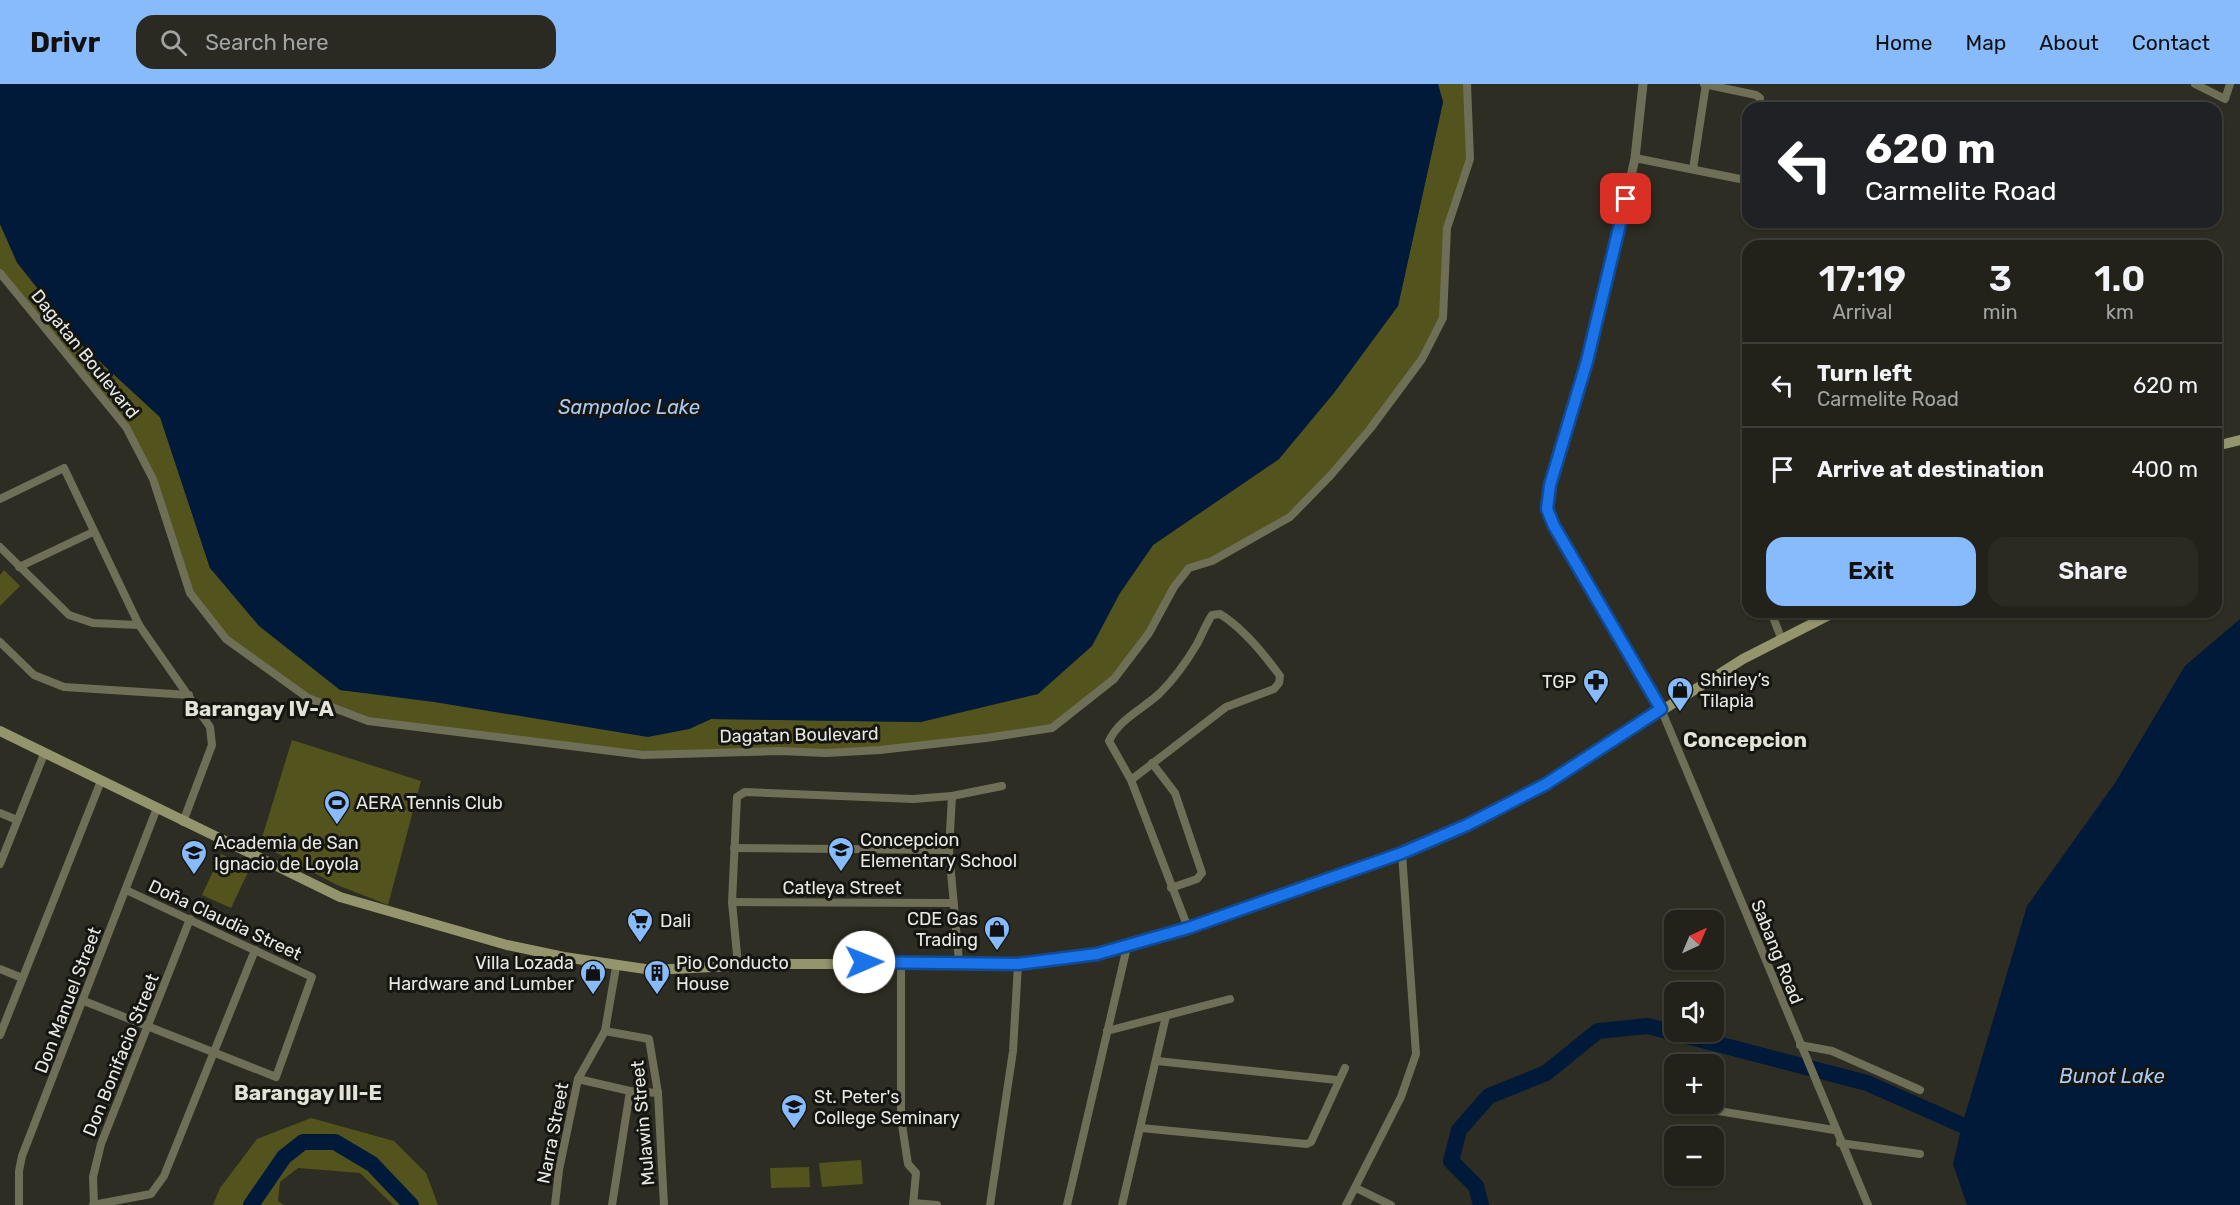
<!DOCTYPE html>
<html lang="en">
<head>
<meta charset="utf-8">
<style>
	body { margin:0; font-family:Rubik,sans-serif; background:#2a2a23; color:#f1f3f6; height:100vh; display:flex; flex-direction:column; font-size:22px; white-space:nowrap }
	* { box-sizing:border-box; margin:0 }
	p { font-size:20px; color:#a2a4a2 }
	.icon { flex:none; width:33px; height:33px; fill:none; stroke:currentColor; stroke-width:2; stroke-linecap:round; stroke-linejoin:round }
	.map { position:relative; flex:1; overflow:hidden }
	.details { position:absolute; left:1742px; top:156px; width:480px; height:378px; display:flex; flex-direction:column; background:#22221a; border-radius:18px; box-shadow:0 2px 4px #0004,0 0 0 2px #3f3f39 }
	.details>* { flex:none }
	.guide { position:absolute; left:1742px; top:18px; width:480px; height:126px; border-radius:18px; box-shadow:0 2px 4px #0004,0 0 0 2px #3f3f39; background:#202124; color:#fff; overflow:hidden }
	.needle { width:39px; rotate:44deg }
	.fabs { position:absolute; left:1664px; top:826px; display:grid; gap:12px }
	.fabs a { display:grid; place-items:center; width:60px; height:60px; border-radius:12px; background:#22221a; box-shadow:0 2px 4px #0004,0 0 0 2px #3f3f39; font-size:30px }
	.pin { position:absolute; display:grid; place-items:center; width:51px; height:51px; color:#fff; margin:-26px; border-radius:12px; box-shadow:0 3px 9px #0006 }
	.me { position:absolute; width:66px; margin:-33px; rotate:89deg; stroke-linejoin:round; filter:drop-shadow(0 0 4px #0008) }
	.turn { display:flex; align-items:center; gap:21px; height:126px; padding:0 24px; font-size:27px }
	.turn .icon { width:78px; height:78px; stroke-width:2.5 }
	.turn b { display:block; font-size:42px; line-height:51px }
	.eta { display:flex; justify-content:space-evenly; align-items:center; height:102px; text-align:center }
	.eta b { font-size:36px; font-weight:600; line-height:42px }
	.cta { display:flex; gap:12px; margin-top:auto; padding:12px 24px }
	.cta a { flex:1; height:69px; border-radius:18px; background:#87bbfb; color:#111; font-size:24px; font-weight:600; line-height:69px; text-align:center }
	.cta a+a { background:#2a2a23; color:#f1f3f6 }
	ul { padding:0; list-style:none }
	li { display:flex; align-items:center; gap:18px; height:84px; padding:0 24px; border-top:2px solid #3f3f39 }
	li div { flex:1 }
	li b { display:block; font-size:22px }
	li em { font-style:normal }
	header { display:flex; align-items:center; gap:36px; box-sizing:border-box; height:84px; padding:0 30px; background:#87bbfb; color:#111 }
	header strong { font-size:28px }
	nav { display:flex; gap:33px; margin-inline-start:auto; font-size:21px }
	.search { width:420px; height:54px; background:#2a2a23; display:flex; align-items:center; gap:15px; box-sizing:border-box; padding:0 21px; border-radius:18px; color:#a2a4a2; font-size:22px }
	.map>svg:first-child { display:block }
	.green { fill:#53531e }
	.water { fill:#011a39 }
	.lines { fill:none; stroke-linecap:round; stroke-linejoin:round }
	.river { stroke:#011a39; stroke-width:16 }
	.minor { stroke:#6e6f56; stroke-width:8 }
	.tertiary { stroke:#6e6f56; stroke-width:9 }
	.secondary { stroke:#94956c; stroke-width:10 }
	.route-casing { stroke:#114b97; stroke-width:15 }
	.route { stroke:#1a73e8; stroke-width:10 }
	.labels { text-anchor:middle; stroke-width:6; stroke-linejoin:round; paint-order:stroke }
	.street-label { font-size:18px; fill:#e8e9e2; stroke:#151511 }
	.poi-label { font-size:18px; fill:#e8e9e2; stroke:#151511; text-anchor:start }
	.water-label { font-size:20px; font-style:italic; fill:#a9caf4; stroke:#151511 }
	.quarter-label { font-size:21px; font-weight:bold; fill:#e2e3d6; stroke:#151511 }
</style>
</head>
<body>
<header>
<strong>Drivr</strong>
<div class="search"><svg class="icon" aria-label="search" viewBox="0 0 24 24"><circle cx="10" cy="10" r="6"/><path d="M15 15l6 6"/></svg>Search here</div>
<nav><a>Home</a><a>Map</a><a>About</a><a>Contact</a></nav>
</header>
<div class="map">
<svg width="2240" height="1121" viewBox="0 0 2240 1121">
	<rect width="100%" height="100%" fill="#2d2d23"/>
	<g class="green">
		<path d="M1438,0h29l3,75 -23,69 -4,90 -21,41 -52,70 -80,88 -78,44 -23,7 -40,65 -35,46 -62,49 -172,22 -237,5 -275,-34 -60,-23 -82,-59 -36,-46 -37,-114 -27,-52 -126,-156v-47l17,39 67,84 76,70 50,151 130,122 349,39 22,-10 210,3 199,-129 33,-48 126,-86 119,-153 45,-204z"/>
		<path d="M4,486l16,16 -20,20v-31z"/>
		<path d="M292,656l129,41 -33,124 -51,-20 -77,-41z"/>
		<path d="M221,770l29,14 -19,40 -29,-13z"/>
		<path d="M311,1034l83,23 32,32 12,32h-45l-33,-32 -62,-5 -18,14 -2,19 6,4h-71l7,-17 37,-49z"/>
		<path d="M861,1076l2,24 -41,3 -3,-24z"/>
		<path d="M809,1083l1,20 -39,1 -1,-20z"/>
	</g>
	<g class="water">
		<path d="M0,0h1438l5,18 -45,204 -64,87 -55,66 -126,86 -33,48 -28,53 -54,48 -117,28 -210,-3 -22,10 -41,8 -214,-35 -94,-12 -81,-64 -49,-58 -50,-151 -76,-70 -67,-85 -17,-38z"/>
		<path d="M2240,535v586h-273l-14,-41 9,-39 65,-219 88,-123 70,-117z"/>
	</g>
	<g class="lines">
		<g class="river">
			<path d="M251,1121l33,-48 19,-15h32l37,22 39,41"/>
			<path d="M1481,1121l-5,-19 -25,-25 8,-31 30,-34 57,-23 52,-42 50,-5 219,57 95,42"/>
		</g>
		<g class="minor">
			<path d="M1704,0l52,11 4,3 -1,10"/>
			<path d="M2195,0l30,15 5,-15"/>
			<path d="M1635,74l105,21 5,-2 3,-5"/>
			<path d="M1693,85l13,-85"/>
			<path d="M0,189l126,154 27,52 37,114 36,46 82,59 60,23 275,34 137,-4 46,2 54,-3 106,-12 66,-10 62,-49 35,-46 25,-46 15,-19 23,-7 78,-44 41,-42 39,-46 52,-70 21,-41 4,-90 23,-69 -3,-75"/>
			<path d="M0,415l64,-31 75,157 71,102 2,18 -29,77"/>
			<path d="M0,463l69,68 24,8 46,2"/>
			<path d="M19,483l74,-35"/>
			<path d="M1771,528l11,28"/>
			<path d="M0,558l34,33 30,12 125,8"/>
			<path d="M1661,625l207,496"/>
			<path d="M1152,679l23,30 27,80 -5,6 -26,9"/>
			<path d="M1131,696l95,-73 48,-18 5,-6 1,-7c-16,-22 -37,-48 -60,-62l-8,1c-6,9 -10,20 -15,29 -10,17 -23,35 -37,49 -17,16 -41,26 -51,48l22,39 57,148"/>
			<path d="M952,712l-3,54 10,112"/>
			<path d="M0,729l17,7"/>
			<path d="M734,764l215,2"/>
			<path d="M0,780l44,-110"/>
			<path d="M732,818l220,1"/>
			<path d="M901,878v156l7,46 8,9 -3,32"/>
			<path d="M738,881l-6,-63 5,-105 8,-5 168,7 39,-3 50,-10"/>
			<path d="M0,885l22,9"/>
			<path d="M84,917l192,76 36,-100 -186,-87"/>
			<path d="M605,947l44,8 9,54 6,112"/>
			<path d="M1107,947l123,-32"/>
			<path d="M0,951l101,-254"/>
			<path d="M1800,961l32,6 88,39"/>
			<path d="M1157,977l180,19"/>
			<path d="M578,995l52,12 28,2"/>
			<path d="M1676,1020l158,26"/>
			<path d="M1141,1044l166,16 4,-2 34,-74"/>
			<path d="M1840,1059l80,11"/>
			<path d="M1356,1104l35,17"/>
			<path d="M913,1119l24,2"/>
			<path d="M19,1121v-34l3,-15 135,-348"/>
			<path d="M93,1121l58,-11 13,-18 91,-226"/>
			<path d="M94,1121l-1,-28 8,-33 89,-225"/>
			<path d="M555,1121l4,-35 19,-91 27,-48 11,-64"/>
			<path d="M612,1121l18,-114"/>
			<path d="M990,1121l23,-154 5,-87"/>
			<path d="M1067,1121l60,-258"/>
			<path d="M1122,1121l44,-189"/>
			<path d="M1346,1121l55,-108 15,-43 -14,-201"/>
		</g>
		<path class="tertiary" d="M1643,0l-8,74 -18,83 -30,120 -37,124 -3,24 7,17 107,183"/>
		<g class="secondary">
			<path d="M2216,362l24,-6"/>
			<path d="M0,647l340,166 167,48 57,12 88,13 121,-6h245l79,-10 30,-7 194,-64 81,-30 65,-29 79,-40 197,-125 92,-47"/>
		</g>
	</g>
	<g class="lines">
		<defs>
			<path id="route" d="M864,878l154,2 79,-10 91,-26 214,-75 65,-28 79,-41 115,-75 -107,-183 -7,-17 3,-24 37,-124 39,-162"/>
		</defs>
		<use href="#route" class="route-casing"/>
		<use href="#route" class="route"/>
	</g>
	<defs>
		<symbol id="pharmacy-pin" viewBox="-11 -11 22 30"><path d="M0 17L-7.5 6A9.5 9.5 0 1 1 7.5 6Z" fill="#87bbfb" stroke="#151511"/><path d="M-2-6h4v4h4v4h-4v4h-4v-4h-4v-4h4Z" fill="#111"/></symbol>
		<symbol id="shop-pin" viewBox="-11 -11 22 30"><path d="M0 17L-7.5 6A9.5 9.5 0 1 1 7.5 6Z" fill="#87bbfb" stroke="#151511"/><path d="M-5-2.5h2.3a2.7 3.5 0 0 1 5.4 0H5L5.5 6h-11ZM-1.5-2.5h3a1.5 2.3 0 0 0-3 0Z" fill="#111"/></symbol>
		<symbol id="stadium-pin" viewBox="-11 -11 22 30"><path d="M0 17L-7.5 6A9.5 9.5 0 1 1 7.5 6Z" fill="#87bbfb" stroke="#151511"/><path d="M0-5a6.5 5 0 1 0 0 10a6.5 5 0 1 0 0-10ZM-3.5-1.8h7v3.6h-7Z" fill="#111"/></symbol>
		<symbol id="school-pin" viewBox="-11 -11 22 30"><path d="M0 17L-7.5 6A9.5 9.5 0 1 1 7.5 6Z" fill="#87bbfb" stroke="#151511"/><path d="M0-5L7-2L0 1L-7-2ZM-4 1L0 2.5L4 1V4Q0 6-4 4Z" fill="#111"/></symbol>
		<symbol id="supermarket-pin" viewBox="-11 -11 22 30"><path d="M0 17L-7.5 6A9.5 9.5 0 1 1 7.5 6Z" fill="#87bbfb" stroke="#151511"/><path d="M-6-5.5h2.5l.6 2H6L4.5 2H-2.5L-4.4-4H-6ZM-1.5 3.2a1.3 1.3 0 1 0 .1 0ZM3 3.2a1.3 1.3 0 1 0 .1 0Z" fill="#111"/></symbol>
		<symbol id="building-pin" viewBox="-11 -11 22 30"><path d="M0 17L-7.5 6A9.5 9.5 0 1 1 7.5 6Z" fill="#87bbfb" stroke="#151511"/><path d="M-4-6H4V6H1V3H-1V6H-4ZM-2.5-4.3h1.7v1.8h-1.7ZM.8-4.3h1.7v1.8H.8ZM-2.5-1h1.7V.8h-1.7ZM.8-1h1.7V.8H.8Z" fill="#111"/></symbol>
		<symbol id="university-pin" viewBox="-11 -11 22 30"><path d="M0 17L-7.5 6A9.5 9.5 0 1 1 7.5 6Z" fill="#87bbfb" stroke="#151511"/><path d="M0-5L7-2L0 1L-7-2ZM-4 1L0 2.5L4 1V4Q0 6-4 4Z" fill="#111"/></symbol>
	</defs>
	<g fill-rule="evenodd">
		<use href="#pharmacy-pin" x="1581" y="583" width="30" height="40"/>
		<use href="#shop-pin" x="1665" y="591" width="30" height="40"/>
		<use href="#stadium-pin" x="322" y="704" width="30" height="40"/>
		<use href="#school-pin" x="826" y="751" width="30" height="40"/>
		<use href="#school-pin" x="179" y="754" width="30" height="40"/>
		<use href="#supermarket-pin" x="625" y="822" width="30" height="40"/>
		<use href="#shop-pin" x="982" y="830" width="30" height="40"/>
		<use href="#shop-pin" x="578" y="874" width="30" height="40"/>
		<use href="#building-pin" x="642" y="874" width="30" height="40"/>
		<use href="#university-pin" x="779" y="1008" width="30" height="40"/>
	</g>
	<g class="labels">
		<g class="street-label">
			<text transform="translate(85 270) rotate(51)" y="6">Dagatan Boulevard</text>
			<text transform="translate(799 651) rotate(-1)" y="6">Dagatan Boulevard</text>
			<text x="842" y="810">Catleya Street</text>
			<text transform="translate(225 836) rotate(25)" y="6">Doña Claudia Street</text>
			<text transform="translate(1777 868) rotate(68)" y="6">Sabang Road</text>
			<text transform="translate(68 916) rotate(-69)" y="6">Don Manuel Street</text>
			<text transform="translate(121 971) rotate(-68)" y="6">Don Bonifacio Street</text>
			<text transform="translate(643 1039) rotate(-95)" y="6">Mulawin Street</text>
			<text transform="translate(553 1049) rotate(-79)" y="6">Narra Street</text>
		</g>
		<g class="poi-label">
			<text x="1700" y="602">Shirley’s<tspan x="1700" dy="21">Tilapia</tspan></text>
			<text x="1576" y="604" text-anchor="end">TGP</text>
			<text x="356" y="725">AERA Tennis Club</text>
			<text x="860" y="762">Concepcion<tspan x="860" dy="21">Elementary School</tspan></text>
			<text x="214" y="765">Academia de San<tspan x="214" dy="21">Ignacio de Loyola</tspan></text>
			<text x="978" y="841" text-anchor="end">CDE Gas<tspan x="978" dy="21">Trading</tspan></text>
			<text x="660" y="843">Dali</text>
			<text x="574" y="885" text-anchor="end">Villa Lozada<tspan x="574" dy="21">Hardware and Lumber</tspan></text>
			<text x="676" y="885">Pio Conducto<tspan x="676" dy="21">House</tspan></text>
			<text x="814" y="1019">St. Peter's<tspan x="814" dy="21">College Seminary</tspan></text>
		</g>
		<g class="water-label">
			<text x="629" y="330">Sampaloc Lake</text>
			<text x="2112" y="999">Bunot Lake</text>
		</g>
		<g class="quarter-label">
			<text x="259" y="632">Barangay IV-A</text>
			<text x="1745" y="663">Concepcion</text>
			<text x="308" y="1016">Barangay III-E</text>
		</g>
	</g>
</svg>
<div class="fabs">
<a><svg class="needle" viewBox="-14 -14 28 28"><path d="M0-13l5 13h-10z" fill="#e53935"/><path d="M0 13l5-13h-10z" fill="#a2a4a2"/></svg></a>
<a><svg class="icon" aria-label="sound" viewBox="0 0 24 24"><path d="M4 9h4l5-4v14l-5-4H4zM17 9q2 3 0 6"/></svg></a>
<a>+</a>
<a>−</a>
</div>
<div class="pin" style="left:1626px;top:115px;background:#d93025"><svg class="icon" aria-label="arrive" viewBox="0 0 24 24"><path d="M6 21V4h12l-3 4 3 4H6"/></svg></div>
<svg class="me" style="left:864px;top:878px" viewBox="-20 -20 40 40"><circle r="19" fill="#fff"/><path d="M0-13L10 11 0 6-10 11z" fill="#1a73e8"/></svg>
<div class="guide">
<div class="turn"><svg class="icon" aria-label="left" viewBox="0 0 24 24"><path d="M17 20v-9H6M10 6l-5 5 5 5"/></svg><div><b>620 m</b>Carmelite Road</div></div>
</div>
<section class="details">
<div class="eta">
<div><b>17:19</b><p>Arrival</p></div>
<div><b>3</b><p>min</p></div>
<div><b>1.0</b><p>km</p></div>
</div>
<ul>
<li><svg class="icon" aria-label="left" viewBox="0 0 24 24"><path d="M17 20v-9H6M10 6l-5 5 5 5"/></svg><div><b>Turn left</b><p>Carmelite Road</p></div><em>620 m</em></li>
<li><svg class="icon" aria-label="arrive" viewBox="0 0 24 24"><path d="M6 21V4h12l-3 4 3 4H6"/></svg><div><b>Arrive at destination</b></div><em>400 m</em></li>
</ul>
<div class="cta"><a>Exit</a><a>Share</a></div>
</section>
</div>
</body>
</html>
